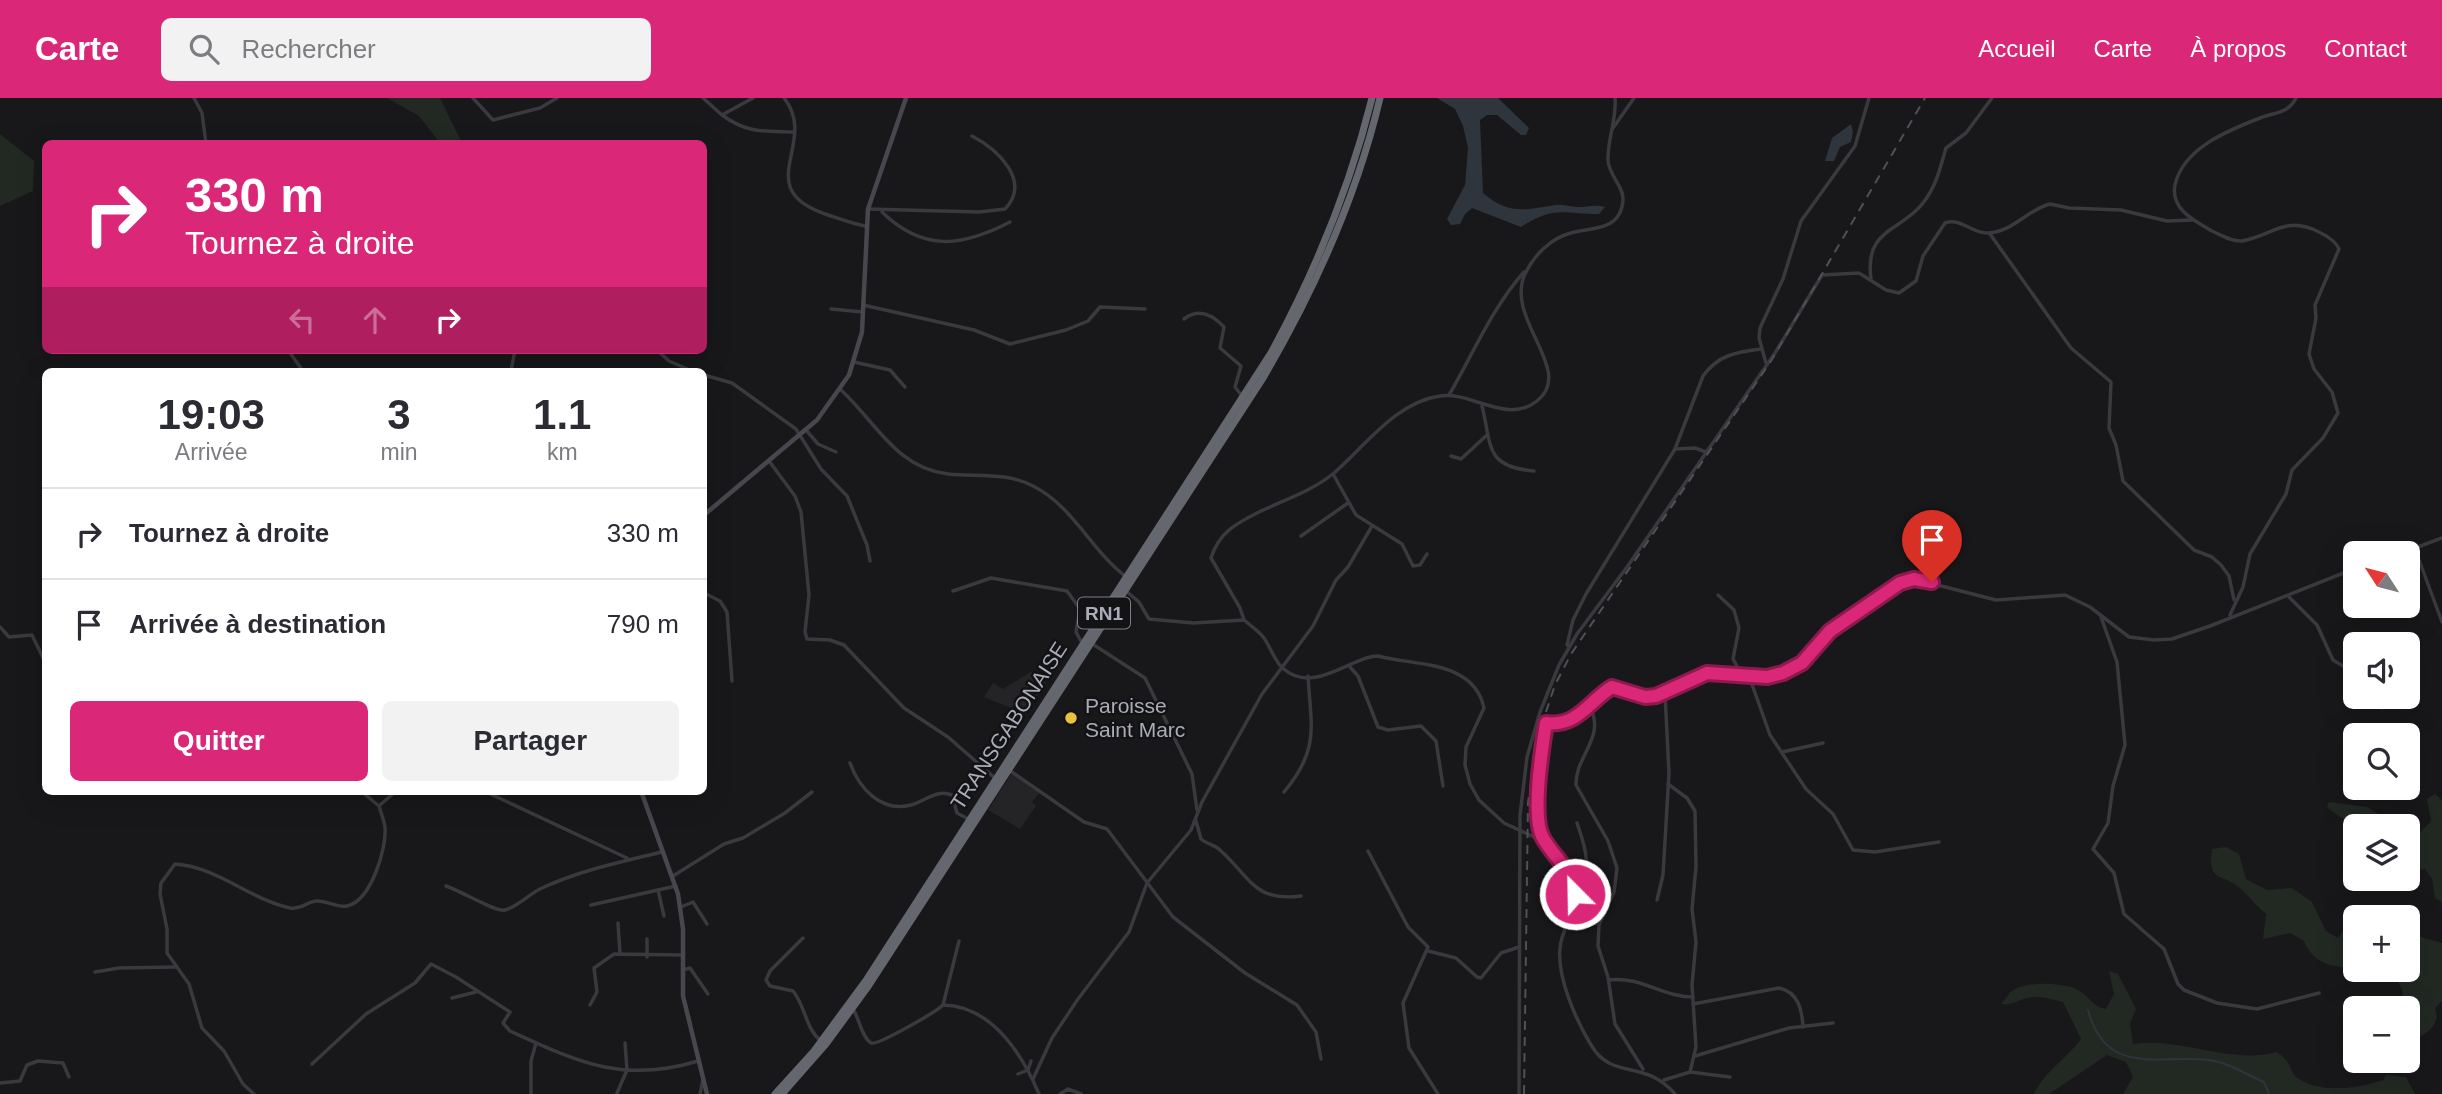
<!DOCTYPE html>
<html lang="fr">
<head>
<meta charset="utf-8">
<style>
	body { margin:0; font-family:Arial,sans-serif; background:#f2f2f3; color:#2b2b33; height:100vh; display:flex; flex-direction:column; font-size:26px; white-space:nowrap }
	* { box-sizing:border-box; margin:0 }
	p { font-size:23px; color:#7c7c81 }
	.icon { flex:none; width:38px; height:38px; fill:none; stroke:currentColor; stroke-width:2; stroke-linecap:round; stroke-linejoin:round }
	.map { position:relative; flex:1; overflow:hidden }
	.side { position:absolute; left:42px; top:270px; width:665px; height:427px; display:flex; flex-direction:column; background:#fff; border-radius:10px; box-shadow:0 7px 28px #0002 }
	.side>* { flex:none }
	.top-card { position:absolute; left:42px; top:42px; width:665px; height:214px; border-radius:10px; box-shadow:0 7px 28px #0002; background:#db2777; color:#fff; overflow:hidden }
	.needle { width:46px; rotate:306deg }
	.fabs { position:absolute; left:2343px; top:443px; display:grid; gap:14px }
	.fabs a { display:grid; place-items:center; width:77px; height:77px; border-radius:10px; background:#fff; box-shadow:0 7px 28px #0002; font-size:35px }
	.pin { position:absolute; display:grid; place-items:center; width:60px; height:60px; color:#fff; margin:-72px -30px; border-radius:50% 50% 50% 0; rotate:-45deg; box-shadow:0 0 7px #0007 }
	.pin .icon { rotate:45deg }
	.me { position:absolute; width:77px; margin:-38px; rotate:337deg; stroke-linejoin:round; filter:drop-shadow(0 0 5px #0008) }
	.turn { display:flex; align-items:center; gap:24px; height:147px; padding:0 28px; font-size:32px }
	.turn .icon { width:91px; height:91px; stroke-width:2.5 }
	.turn b { display:block; font-size:49px; line-height:60px }
	.lanes { display:flex; align-items:center; height:66px; padding:0 28px; background:#0003; justify-content:center; gap:35px; direction:ltr }
	.lanes .off { opacity:.35 }
	.eta { display:flex; justify-content:space-evenly; align-items:center; height:119px; text-align:center }
	.eta b { font-size:42px; font-weight:800; line-height:49px }
	.primary-button { display:flex; gap:14px; margin-top:auto; padding:14px 28px }
	.primary-button a { flex:1; height:80px; border-radius:10px; background:#db2777; color:#fff; font-size:28px; font-weight:800; line-height:80px; text-align:center }
	.primary-button a+a { background:#f2f2f3; color:#2b2b33 }
	ul { padding:0; list-style:none }
	li { display:flex; align-items:center; gap:21px; height:91px; padding:0 28px; border-top:2px solid #e1e1e2 }
	li div { flex:1 }
	li b { display:block; font-size:26px }
	li em { font-style:normal }
	header { display:flex; align-items:center; gap:42px; box-sizing:border-box; height:98px; padding:0 35px; background:#db2777; color:#fff }
	header strong { font-size:33px }
	nav { display:flex; gap:38px; margin-inline-start:auto; font-size:24px }
	.search { width:490px; height:63px; background:#f2f2f3; display:flex; align-items:center; gap:18px; box-sizing:border-box; padding:0 24px; border-radius:10px; color:#7c7c81; font-size:26px }
	.map>svg:first-child { display:block }
	.built { fill:#242426 }
	.green { fill:#222923 }
	.water { fill:#2e353d }
	.lines { fill:none; stroke-linecap:round; stroke-linejoin:round }
	.stream { stroke:#2e353d; stroke-width:2 }
	.street { stroke:#39393e; stroke-width:3.5 }
	.secondary { stroke:#47484e; stroke-width:4.5 }
	.highway { stroke:#65676f; stroke-width:7 }
	.rail { stroke:#505157; stroke-width:2; stroke-dasharray:9 7; stroke-linecap:butt }
	.route-casing { stroke:#8e194d; stroke-width:18 }
	.route { stroke:#db2777; stroke-width:12 }
	.poi-dot { fill:#e9c240; stroke:#131214; stroke-width:2.5 }
	.labels { text-anchor:middle; stroke-width:5; stroke-linejoin:round; paint-order:stroke }
	.shield { fill:#131214; stroke:#7d7e88; stroke-width:2 }
	.shield-label { font-size:19px; font-weight:bold; fill:#aaadb9 }
	.poi-label { font-size:21px; fill:#aaadb9; stroke:#131214; text-anchor:start }
	.street-label { font-size:21px; fill:#aaadb9; stroke:#131214 }
</style>
</head>
<body>
<header>
<strong>Carte</strong>
<div class="search"><svg class="icon" aria-label="search" viewBox="0 0 24 24"><circle cx="10" cy="10" r="6"/><path d="M15 15l6 6"/></svg>Rechercher</div>
<nav><a>Accueil</a><a>Carte</a><a>À propos</a><a>Contact</a></nav>
</header>
<div class="map">
<svg width="2442" height="996" viewBox="0 0 2442 996">
	<rect width="100%" height="100%" fill="#181719"/>
	<g class="built">
		<path d="M1032,573l14,11 -20,32 -42,-17 9,-14 10,6z"/>
		<path d="M1012,675l28,19 -8,10 4,4 -16,23 -32,-19z"/>
	</g>
	<g class="green">
		<path d="M387,0h53l22,45h-22l-21,-27z"/>
		<path d="M0,36l34,27 -1,30 -33,15z"/>
		<path d="M2435,696l7,6v107l-1,-6 -6,-3 -3,-19 -7,-10 -17,3v-40l9,4 14,-15 -4,-22z"/>
		<path d="M2329,704l38,5 32,19c-27,0 -51,1 -72,-19z"/>
		<path d="M2226,749l13,7 7,25 21,11 25,-2 20,14 14,29 12,7 5,-7 12,-5v41c-22,2 -43,-5 -51,-26l-14,-8 -27,6 3,-25c-9,-8 -16,-16 -25,-25 -19,-17 -34,-5 -29,-40z"/>
		<path d="M2408,835l34,10v58l-7,7c7,20 -12,27 -27,35v-35h-18l13,-14c-4,-16 -11,-20 -26,-24h31z"/>
		<path d="M2109,873l9,3 18,35 -6,15 3,20c48,-7 97,21 144,8 17,13 10,14 19,25 23,17 59,12 87,3l3,-5 20,2 9,17h-292l10,-17 -7,-15 -19,-7 -58,39h-15c11,-23 32,-35 47,-55l-18,-37c-12,-3 -23,-7 -35,-4 -11,2 -16,8 -27,6 4,-4 7,-10 11,-13 12,-10 47,-8 62,-3 14,5 16,18 32,21l8,-15z"/>
	</g>
	<g class="water">
		<path d="M1437,0h61l31,30 -3,7h-5l-24,-20h-10l-7,5 3,73c26,22 41,17 72,12 8,-1 15,2 22,2 10,0 19,-3 28,0l-6,7c-36,0 -44,-9 -78,13l-49,-19 -7,6 -5,10 -9,1 -4,-6 18,-34 3,-37 -5,-22 -8,-17z"/>
		<path d="M1851,26l2,8 -2,10 -11,5 -6,14h-9l7,-23z"/>
	</g>
	<g class="lines">
		<path class="stream" d="M2088,912c18,68 72,44 121,50 18,2 38,15 55,22l5,12"/>
		<g class="street">
			<path d="M194,0l8,15 4,31"/>
			<path d="M473,0l20,22 47,-12 17,-10"/>
			<path d="M703,0l19,17 31,-17"/>
			<path d="M784,0c36,45 -36,91 44,117 12,4 25,9 37,11"/>
			<path d="M722,17c26,19 42,16 72,17"/>
			<path d="M1613,30l21,-30"/>
			<path d="M868,111l111,3 26,-3c27,-28 -8,-60 -33,-73"/>
			<path d="M882,114c41,40 80,35 128,10"/>
			<path d="M1990,136l81,114 40,34 -2,46 7,17 7,36 71,69 18,7 9,8 8,11 5,24"/>
			<path d="M1871,181c-7,-51 30,-47 52,-76 14,-18 17,-35 23,-55l20,-15 26,-35"/>
			<path d="M863,207l111,25 36,14 56,-14 22,-9 12,-14 45,2"/>
			<path d="M831,211l32,3"/>
			<path d="M1184,221c15,-11 28,-5 40,8l-4,21 21,18 -6,21 7,9"/>
			<path d="M288,252l15,21"/>
			<path d="M657,252l12,11 23,10"/>
			<path d="M854,264l36,8 15,17"/>
			<path d="M1766,265l-7,-25 1,-10 23,-49 18,-58 54,-75 14,-48"/>
			<path d="M511,273l4,-21"/>
			<path d="M704,277l28,8 64,46 25,40 26,27 20,49 3,16"/>
			<path d="M841,292c35,32 55,78 107,84 28,3 59,-2 85,12 40,20 58,64 92,90"/>
			<path d="M1449,297c24,-41 43,-87 75,-123"/>
			<path d="M1482,308c10,39 2,61 52,65"/>
			<path d="M806,332l12,14 18,8"/>
			<path d="M1675,351l28,-73c15,-21 33,-24 58,-27"/>
			<path d="M1451,358l10,3 26,-24"/>
			<path d="M769,363l26,35 6,16 8,83 -4,37 2,7 23,1 14,5 60,63 44,29 48,42"/>
			<path d="M1333,376l23,41 46,29 11,22 7,-1 7,-11"/>
			<path d="M1301,438l47,-33"/>
			<path d="M2415,451l27,73"/>
			<path d="M2402,455l40,-15"/>
			<path d="M953,493l38,-13 76,13 13,18 -4,23 6,11"/>
			<path d="M1126,493l13,11 10,17 44,4 51,-3c7,6 15,11 20,18 7,10 11,25 21,32 30,24 67,-14 93,-14 37,10 96,4 106,52l-18,39 -1,18 5,19 9,16 25,23 30,14h7c21,23 39,43 30,75 -3,12 -10,23 -11,36 -3,30 16,72 31,97 21,36 53,13 84,49"/>
			<path d="M704,495l16,8 7,11 5,69"/>
			<path d="M1718,497l16,15 5,18 -6,31 9,16"/>
			<path d="M2289,499l28,28 16,35 23,14"/>
			<path d="M2230,517l13,-28 7,-33 36,-60 6,-24 31,-32 15,-25 -6,-21 -18,-23 -5,-15 7,-36 -1,-13 24,-56c-3,-8 -12,-13 -20,-17 -34,-17 -45,3 -77,9 -10,1 -21,-6 -30,-10 -17,-10 -42,-22 -37,-46 8,-37 54,-55 85,-67 15,-6 28,-4 36,-20"/>
			<path d="M2101,519l16,45 8,83 -12,41 -5,37 -15,26 21,24 10,41 40,35 14,35 6,6 33,13 40,6 62,-16"/>
			<path d="M1244,522l-4,-12 -29,-50c8,-26 26,-35 48,-46 25,-12 53,-21 75,-39 31,-27 62,-71 106,-77 31,-5 67,29 97,5 39,-30 -33,-82 -12,-127 9,-19 26,-36 46,-41 22,-6 50,-2 52,-33 1,-13 -14,-25 -15,-39 -1,-21 9,-42 7,-63"/>
			<path d="M0,529l9,10 23,-2 14,29"/>
			<path d="M1091,545l54,35 47,96 5,36"/>
			<path d="M1569,549l-2,-2 6,-25 13,-26 89,-145 20,-1 11,4"/>
			<path d="M1350,569l8,9 20,51 10,3 33,-4 15,15 7,45"/>
			<path d="M1749,578l21,59 36,54 27,25 20,36 22,2 64,-10"/>
			<path d="M2377,598l5,12"/>
			<path d="M1590,609c16,31 -15,49 -14,78l32,56 9,27 -3,24 -15,33 -1,21 10,31 7,47 28,45"/>
			<path d="M1782,654l41,-9"/>
			<path d="M850,665c9,25 31,50 61,42 15,-4 25,-16 41,-10l5,18 13,7"/>
			<path d="M1009,672l75,52 23,7 66,88 72,56 52,32 19,27 5,27"/>
			<path d="M361,693l18,15"/>
			<path d="M484,693l143,67"/>
			<path d="M1284,694c36,-43 27,-65 24,-116"/>
			<path d="M1196,723l5,18c6,5 14,6 19,11 31,28 34,52 81,46"/>
			<path d="M1541,739l-3,-50 9,-64c31,4 42,-22 65,-36l33,10 11,-1 51,-24 60,5 16,-4 19,-10 28,-32 70,-48 14,-4 82,21 69,-5 25,12 39,30 25,3 18,-1 38,-13 146,-58"/>
			<path d="M1368,753l40,76 20,20 -25,56 6,45 29,46"/>
			<path d="M673,778l51,-32 19,-6 42,-25 27,-21"/>
			<path d="M446,788c13,4 51,27 59,24 13,-3 25,-17 37,-22 39,-18 79,-26 120,-36"/>
			<path d="M1574,788c21,-16 10,-42 3,-63"/>
			<path d="M658,792l6,26"/>
			<path d="M1657,802l6,-25 6,-102 -4,-79"/>
			<path d="M591,807l85,-19"/>
			<path d="M681,809l12,-5 14,22"/>
			<path d="M618,825l2,31"/>
			<path d="M803,840l-33,33 -4,9 4,6 23,5c13,16 12,37 28,50"/>
			<path d="M1428,853l28,7 21,19 4,1 20,-25 18,-6"/>
			<path d="M647,859v-18"/>
			<path d="M683,872l7,-2 18,26"/>
			<path d="M95,874l24,-4 57,-1"/>
			<path d="M1609,882c32,-4 53,17 84,17"/>
			<path d="M452,900l24,-6"/>
			<path d="M1693,906l86,-16c19,4 23,21 24,39"/>
			<path d="M590,907l7,-13 -3,-24 20,-14 68,1"/>
			<path d="M943,907l16,-64"/>
			<path d="M853,911c6,9 9,29 18,34 6,3 65,-31 72,-38 49,1 79,49 96,89"/>
			<path d="M1695,958l94,-28 44,-5"/>
			<path d="M312,966l54,-50 49,-31 16,-19 25,13 54,35 -7,11 7,8c68,31 113,53 188,30"/>
			<path d="M1690,974l40,5"/>
			<path d="M1018,976l10,-4 3,-9"/>
			<path d="M1033,981l19,-41 26,-39 51,-67 18,-49 44,-53 11,-28 60,-108 51,-68 23,-46 12,-13 24,-41"/>
			<path d="M1664,982l26,-8 6,-25 -4,-62 4,-43 -4,-33 4,-42 -1,-56 -8,-13 -19,-14"/>
			<path d="M0,985l20,-2 7,-16 11,-4 25,2 6,14"/>
			<path d="M617,995l10,-23 -2,-27"/>
			<path d="M254,996l-11,-10 -19,-33 -22,-23 -13,-44 -22,-31v-24l-7,-35 1,-11 14,-19c43,3 74,35 115,44 10,2 17,-6 26,-7 10,-1 21,7 31,5 24,-5 40,-58 38,-79 -1,-7 -4,-14 -6,-21l17,-15"/>
			<path d="M531,996v-33l5,-18"/>
			<path d="M700,996l3,-15"/>
			<path d="M1060,996l8,-5 13,5"/>
			<path d="M1519,996l1,-279 7,-58 13,-45 19,-47 18,-31 50,-67 148,-214 47,-78 37,-2 27,17 13,3 17,-12 7,-25 22,-33c16,-6 27,11 43,10 25,-1 40,-24 62,-29l19,4 52,2 46,11 25,-1"/>
		</g>
		<g class="secondary">
			<path d="M704,417l113,-95 32,-45 13,-43 6,-123 38,-111"/>
			<path d="M641,693l37,103 5,35v67l24,98"/>
		</g>
		<g class="highway">
			<path d="M775,996l39,-43 53,-72 404,-626c44,-81 79,-166 101,-255"/>
			<path d="M782,996l44,-50 41,-56 396,-610c51,-87 94,-182 117,-280"/>
		</g>
		<path class="rail" d="M1524,996l4,-292 13,-75 14,-42 16,-31 200,-293 154,-263"/>
	</g>
	<g class="lines">
		<defs>
			<path id="route" d="M1575,796c-3,-26 -21,-36 -32,-56 -12,-21 -1,-90 3,-115 32,4 43,-22 66,-36l33,10 11,-1 51,-23 60,4 16,-4 19,-10 28,-32 70,-48 14,-4 18,3"/>
		</defs>
		<use href="#route" class="route-casing"/>
		<use href="#route" class="route"/>
	</g>
	<circle class="poi-dot" cx="1071" cy="620" r="7"/>
	<g class="labels">
		<rect class="shield" x="1078" y="499.5" width="52" height="31" rx="5"/>
		<g class="shield-label">
			<text x="1104" y="522">RN1</text>
		</g>
		<g class="poi-label">
			<text x="1085" y="615">Paroisse<tspan x="1085" dy="24">Saint Marc</tspan></text>
		</g>
		<g class="street-label">
			<text transform="translate(1009 628) rotate(-57)" y="7">TRANSGABONAISE</text>
		</g>
	</g>
</svg>
<div class="fabs">
<a><svg class="needle" viewBox="-14 -14 28 28"><path d="M0-13l5 13h-10z" fill="#e53935"/><path d="M0 13l5-13h-10z" fill="#7c7c81"/></svg></a>
<a><svg class="icon" aria-label="sound" viewBox="0 0 24 24"><path d="M4 9h4l5-4v14l-5-4H4zM17 9q2 3 0 6"/></svg></a>
<a><svg class="icon" aria-label="search" viewBox="0 0 24 24"><circle cx="10" cy="10" r="6"/><path d="M15 15l6 6"/></svg></a>
<a><svg class="icon" aria-label="layers" viewBox="0 0 24 24"><path d="M12 4l9 5-9 5-9-5zM3 14l9 5 9-5"/></svg></a>
<a>+</a>
<a>−</a>
</div>
<div class="pin" style="left:1932px;top:484px;background:#d93025"><svg class="icon" aria-label="arrive" viewBox="0 0 24 24"><path d="M6 21V4h12l-3 4 3 4H6"/></svg></div>
<svg class="me" style="left:1575px;top:796px" viewBox="-20 -20 40 40"><circle r="17" fill="#db2777" stroke="#fff" stroke-width="3"/><path d="M0-11L8 9 0 5-8 9z" fill="#fff"/></svg>
<div class="top-card">
<div class="turn"><svg class="icon" aria-label="right" viewBox="0 0 24 24"><path d="M7 20v-9h11M14 6l5 5-5 5"/></svg><div><b>330 m</b>Tournez à droite</div></div>
<div class="lanes"><svg class="icon off" aria-label="left" viewBox="0 0 24 24"><path d="M17 20v-9H6M10 6l-5 5 5 5"/></svg><svg class="icon off" aria-label="ahead" viewBox="0 0 24 24"><path d="M12 20V5M6 11l6-6 6 6"/></svg><svg class="icon" aria-label="right" viewBox="0 0 24 24"><path d="M7 20v-9h11M14 6l5 5-5 5"/></svg></div>
</div>
<section class="side">
<div class="eta">
<div><b>19:03</b><p>Arrivée</p></div>
<div><b>3</b><p>min</p></div>
<div><b>1.1</b><p>km</p></div>
</div>
<ul>
<li><svg class="icon" aria-label="right" viewBox="0 0 24 24"><path d="M7 20v-9h11M14 6l5 5-5 5"/></svg><div><b>Tournez à droite</b></div><em>330 m</em></li>
<li><svg class="icon" aria-label="arrive" viewBox="0 0 24 24"><path d="M6 21V4h12l-3 4 3 4H6"/></svg><div><b>Arrivée à destination</b></div><em>790 m</em></li>
</ul>
<div class="primary-button"><a>Quitter</a><a>Partager</a></div>
</section>
</div>
</body>
</html>
